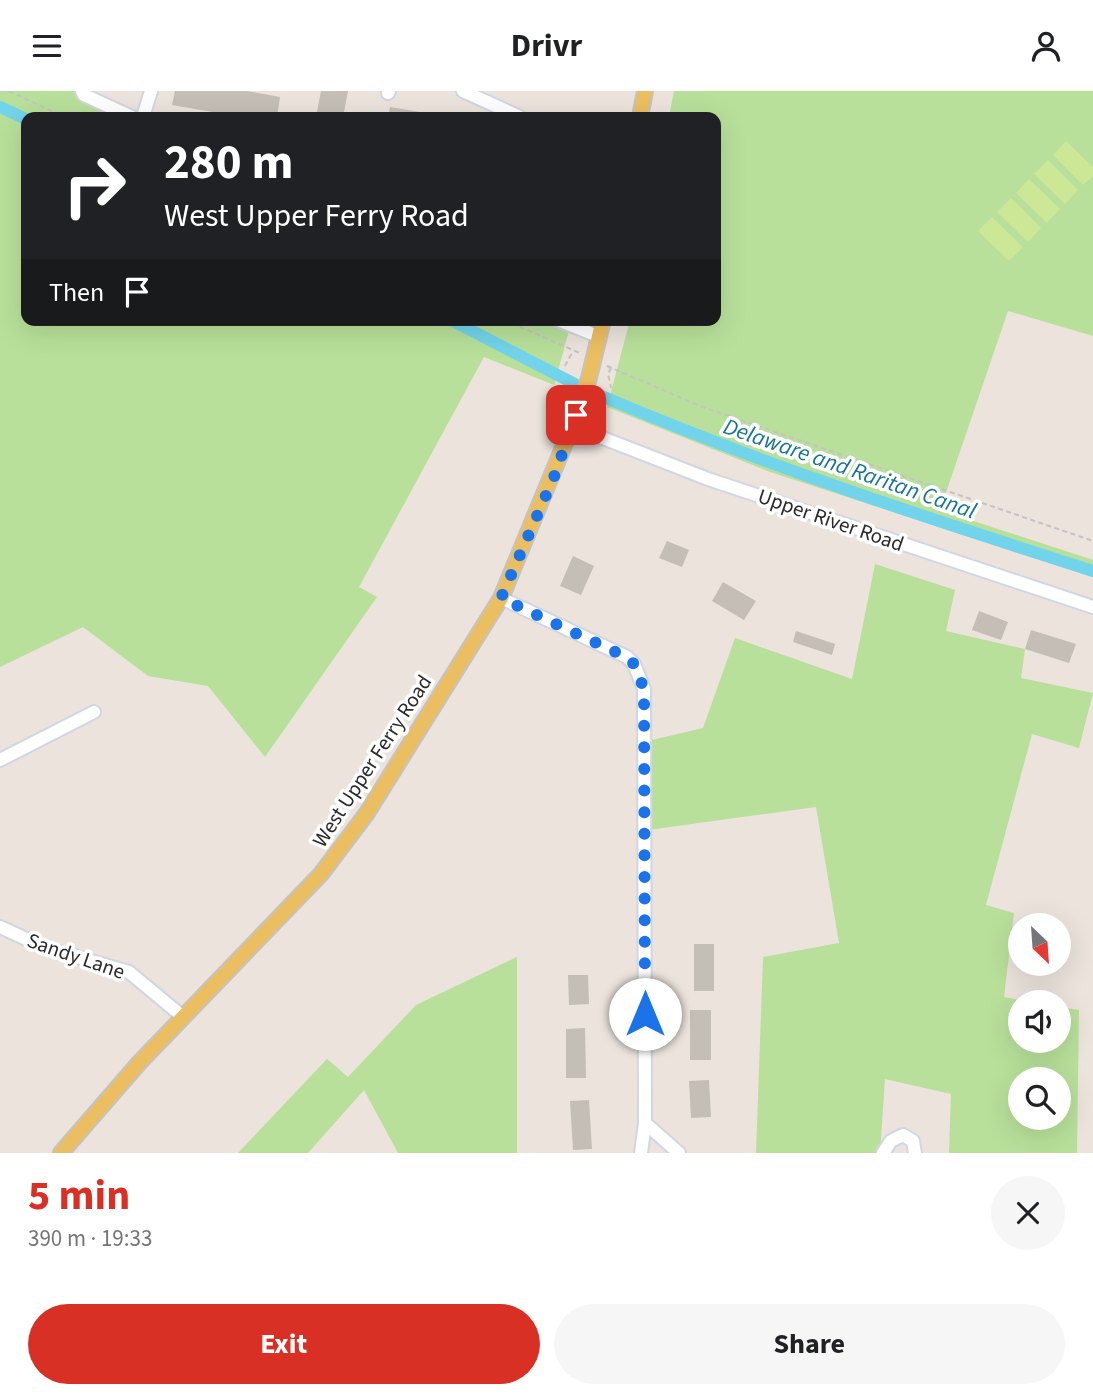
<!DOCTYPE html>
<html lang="en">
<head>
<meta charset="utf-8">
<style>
	body { margin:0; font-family:"Source Sans 3",sans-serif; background:#f6f6f6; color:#202124; height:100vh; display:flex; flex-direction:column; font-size:26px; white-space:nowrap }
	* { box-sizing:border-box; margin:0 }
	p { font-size:23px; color:#757577 }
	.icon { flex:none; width:38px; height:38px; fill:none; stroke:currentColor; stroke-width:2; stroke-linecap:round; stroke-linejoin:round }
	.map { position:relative; height:1062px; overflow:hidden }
	.drawer { display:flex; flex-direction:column; background:#fff; flex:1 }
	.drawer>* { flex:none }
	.banner { position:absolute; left:21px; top:21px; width:700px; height:214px; border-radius:14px; box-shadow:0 7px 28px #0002; background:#202124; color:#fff; overflow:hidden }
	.needle { width:46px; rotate:155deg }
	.controls { position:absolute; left:1008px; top:822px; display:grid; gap:14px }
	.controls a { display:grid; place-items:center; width:63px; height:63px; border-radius:50%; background:#fff; box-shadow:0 7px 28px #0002; font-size:35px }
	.pin { position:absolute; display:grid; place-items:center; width:60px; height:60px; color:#fff; margin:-30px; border-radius:14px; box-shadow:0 4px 10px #0006 }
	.me { position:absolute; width:77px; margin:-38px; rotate:0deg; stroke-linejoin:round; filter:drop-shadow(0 0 5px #0008) }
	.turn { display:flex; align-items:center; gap:24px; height:147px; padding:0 28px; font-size:32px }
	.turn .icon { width:91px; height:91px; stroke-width:2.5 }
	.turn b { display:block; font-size:49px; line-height:60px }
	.then { display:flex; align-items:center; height:66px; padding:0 28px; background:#0003; gap:14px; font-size:26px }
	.round { display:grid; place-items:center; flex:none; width:74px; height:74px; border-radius:37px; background:#f6f6f6 }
	.overview { display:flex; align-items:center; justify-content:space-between; height:119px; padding:0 28px }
	h1 { font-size:42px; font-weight:700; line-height:52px; color:#d93025 }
	.primary-button { display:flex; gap:14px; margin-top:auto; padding:14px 28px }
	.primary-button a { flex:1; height:80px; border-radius:42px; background:#d93025; color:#fff; font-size:28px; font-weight:700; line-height:80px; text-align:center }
	.primary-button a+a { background:#f6f6f6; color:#202124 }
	header { display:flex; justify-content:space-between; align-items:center; height:91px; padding:0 28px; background:#fff; font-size:32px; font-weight:700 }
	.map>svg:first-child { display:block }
	.green { fill:#b8e09a; fill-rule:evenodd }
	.pitch { fill:#cce796 }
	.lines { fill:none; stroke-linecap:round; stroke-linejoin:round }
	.canal { stroke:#72d4ea; stroke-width:12 }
	.building { fill:#c4beb7 }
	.minor-casing { stroke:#d1d6e2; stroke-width:16 }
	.major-casing { stroke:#c3c3c3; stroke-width:18 }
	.path { stroke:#c3c3c3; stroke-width:2; stroke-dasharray:5 3.5; stroke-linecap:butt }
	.minor { stroke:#fff; stroke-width:12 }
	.major { stroke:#ebbf61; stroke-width:14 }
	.route { stroke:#1a73e8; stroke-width:12; stroke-dasharray:0 21.6 }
	.labels { text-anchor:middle; stroke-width:7; stroke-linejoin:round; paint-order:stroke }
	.street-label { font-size:21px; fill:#2a2a2a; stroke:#fff }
	.water-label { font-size:23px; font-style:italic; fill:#127395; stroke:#fff }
</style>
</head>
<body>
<header><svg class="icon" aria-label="menu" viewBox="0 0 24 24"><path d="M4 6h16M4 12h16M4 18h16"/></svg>Drivr<svg class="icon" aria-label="person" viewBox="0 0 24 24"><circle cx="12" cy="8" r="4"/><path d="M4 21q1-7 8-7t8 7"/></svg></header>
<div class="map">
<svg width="1093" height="1062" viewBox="0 0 1093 1062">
	<rect width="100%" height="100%" fill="#ebe3dc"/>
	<g class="green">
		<path d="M0,0h84l54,26h-112v203h546l-18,65 -70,-28 -125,230 18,10 -112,160 -57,-71 -60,-10 -65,-49 -83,40z"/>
		<path d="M674,0h419v245l-85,-25 -68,199 153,50v17l-323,-105 -163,-65 23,-87h86v-203h-47z"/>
		<path d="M875,473l80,26 -9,41 79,18 -4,29 72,15 -14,55 -47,-14 -46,171 28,8 -10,84 31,6h-15v38h39v-34l20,3 -2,143h-128l2,-59 -66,-15 -5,74h-124l7,-196 76,-14 -23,-136 -168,23 4,-90 51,-12 32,-90 117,41zM1020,989h39v38h-39z"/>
		<path d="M517,866v196h-119l-34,-63 -56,63h-70l89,-94 21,18 68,-72z"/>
	</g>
	<g class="pitch">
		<path d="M1066,50l27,26v9l-10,9 -30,-30z"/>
		<path d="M1048,69l30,30 -13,14 -31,-30z"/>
		<path d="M1029,88l31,30 -13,14 -31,-30z"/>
		<path d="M1011,107l30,30 -13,14 -31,-30z"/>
		<path d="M992,126l31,30 -14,14 -31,-30z"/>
	</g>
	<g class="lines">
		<g class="canal">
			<path d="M0,16l26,12"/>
			<path d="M451,229l124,64"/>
			<path d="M597,303c163,70 327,123 496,177"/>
		</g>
	</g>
	<g class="building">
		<path d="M175,0h72l33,6 -3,20h-35l-70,-12z"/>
		<path d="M321,0h27l-5,26h-27z"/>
		<path d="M390,16l30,5v5h-32z"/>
		<path d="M667,450l22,9 -7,17 -23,-9z"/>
		<path d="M573,465l21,10 -13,29 -21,-9z"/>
		<path d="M723,491l33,19 -12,19 -32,-19z"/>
		<path d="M979,520l29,11 -7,18 -29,-10z"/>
		<path d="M1031,539l45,14 -7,19 -44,-14z"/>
		<path d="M796,540l39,13 -3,11 -39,-13z"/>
		<rect x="694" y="853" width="20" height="47"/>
		<path d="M568,884h20l1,29 -20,1z"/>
		<rect x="690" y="919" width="21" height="50"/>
		<path d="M585,937l1,50h-20v-49z"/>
		<path d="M709,989l2,37 -20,1 -2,-37z"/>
		<path d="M589,1009l3,49 -19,1 -3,-49z"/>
	</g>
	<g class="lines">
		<defs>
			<g id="minor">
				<path d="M82,0l2,4 48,22"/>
				<path d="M463,0l57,26"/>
				<path d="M388,2l1,-2"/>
				<path d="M143,26l8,-26"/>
				<path d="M558,229l42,17"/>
				<path d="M572,335l136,53 385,128"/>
				<path d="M501,507l126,59 7,7 10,25 1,434"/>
				<path d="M0,669l94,-48"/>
				<path d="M0,836l46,21 83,24 53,44"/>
				<path d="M641,1062l4,-30 34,30"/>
				<path d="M883,1062l8,-12 12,-6 10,6 2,12"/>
			</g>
			<g id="major">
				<path d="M640,26l5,-26"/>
				<path d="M61,1062l78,-90 182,-189 46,-61 134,-215 71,-172 17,-48 14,-58"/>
			</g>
		</defs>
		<use href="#minor" class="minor-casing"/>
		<use href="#major" class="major-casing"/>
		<g class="path">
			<path d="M9,0l55,26"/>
			<path d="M504,229l76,33"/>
			<path d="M565,275l8,-15"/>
			<path d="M607,275l93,40 393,135"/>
			<path d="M611,277l-3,6 3,14"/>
		</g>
		<use href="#minor" class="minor"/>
		<use href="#major" class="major"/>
	</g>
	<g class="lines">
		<path class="route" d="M576,324l-22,62 -53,121 125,59 8,7 10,25 1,325"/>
	</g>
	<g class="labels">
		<g class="street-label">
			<text transform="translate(831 429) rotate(19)" y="7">Upper River Road</text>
			<text transform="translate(372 670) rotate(-57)" y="7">West Upper Ferry Road</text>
			<text transform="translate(76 865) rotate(19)" y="7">Sandy Lane</text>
		</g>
		<g class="water-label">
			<text transform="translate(850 377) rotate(19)" y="8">Delaware and Raritan Canal</text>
		</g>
	</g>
</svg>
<div class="controls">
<a><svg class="needle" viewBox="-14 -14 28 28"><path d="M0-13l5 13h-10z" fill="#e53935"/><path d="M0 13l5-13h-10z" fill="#757577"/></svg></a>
<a><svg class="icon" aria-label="sound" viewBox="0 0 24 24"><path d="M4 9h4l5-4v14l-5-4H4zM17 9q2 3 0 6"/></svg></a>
<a><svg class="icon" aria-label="search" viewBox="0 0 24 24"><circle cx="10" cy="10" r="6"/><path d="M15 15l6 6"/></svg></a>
</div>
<div class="pin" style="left:576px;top:324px;background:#d93025"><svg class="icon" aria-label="arrive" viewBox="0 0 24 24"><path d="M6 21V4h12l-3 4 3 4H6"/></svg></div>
<svg class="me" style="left:645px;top:923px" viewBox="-20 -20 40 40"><circle r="19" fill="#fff"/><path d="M0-13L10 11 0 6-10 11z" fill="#1a73e8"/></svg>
<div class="banner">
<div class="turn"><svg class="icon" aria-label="right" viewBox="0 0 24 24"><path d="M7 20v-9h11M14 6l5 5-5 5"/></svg><div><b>280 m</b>West Upper Ferry Road</div></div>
<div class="then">Then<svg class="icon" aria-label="arrive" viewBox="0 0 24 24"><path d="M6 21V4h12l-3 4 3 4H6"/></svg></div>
</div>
</div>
<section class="drawer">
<div class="overview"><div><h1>5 min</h1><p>390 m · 19:33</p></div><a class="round"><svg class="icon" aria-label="close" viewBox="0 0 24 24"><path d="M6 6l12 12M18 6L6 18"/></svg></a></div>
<div class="primary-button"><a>Exit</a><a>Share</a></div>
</section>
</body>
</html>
